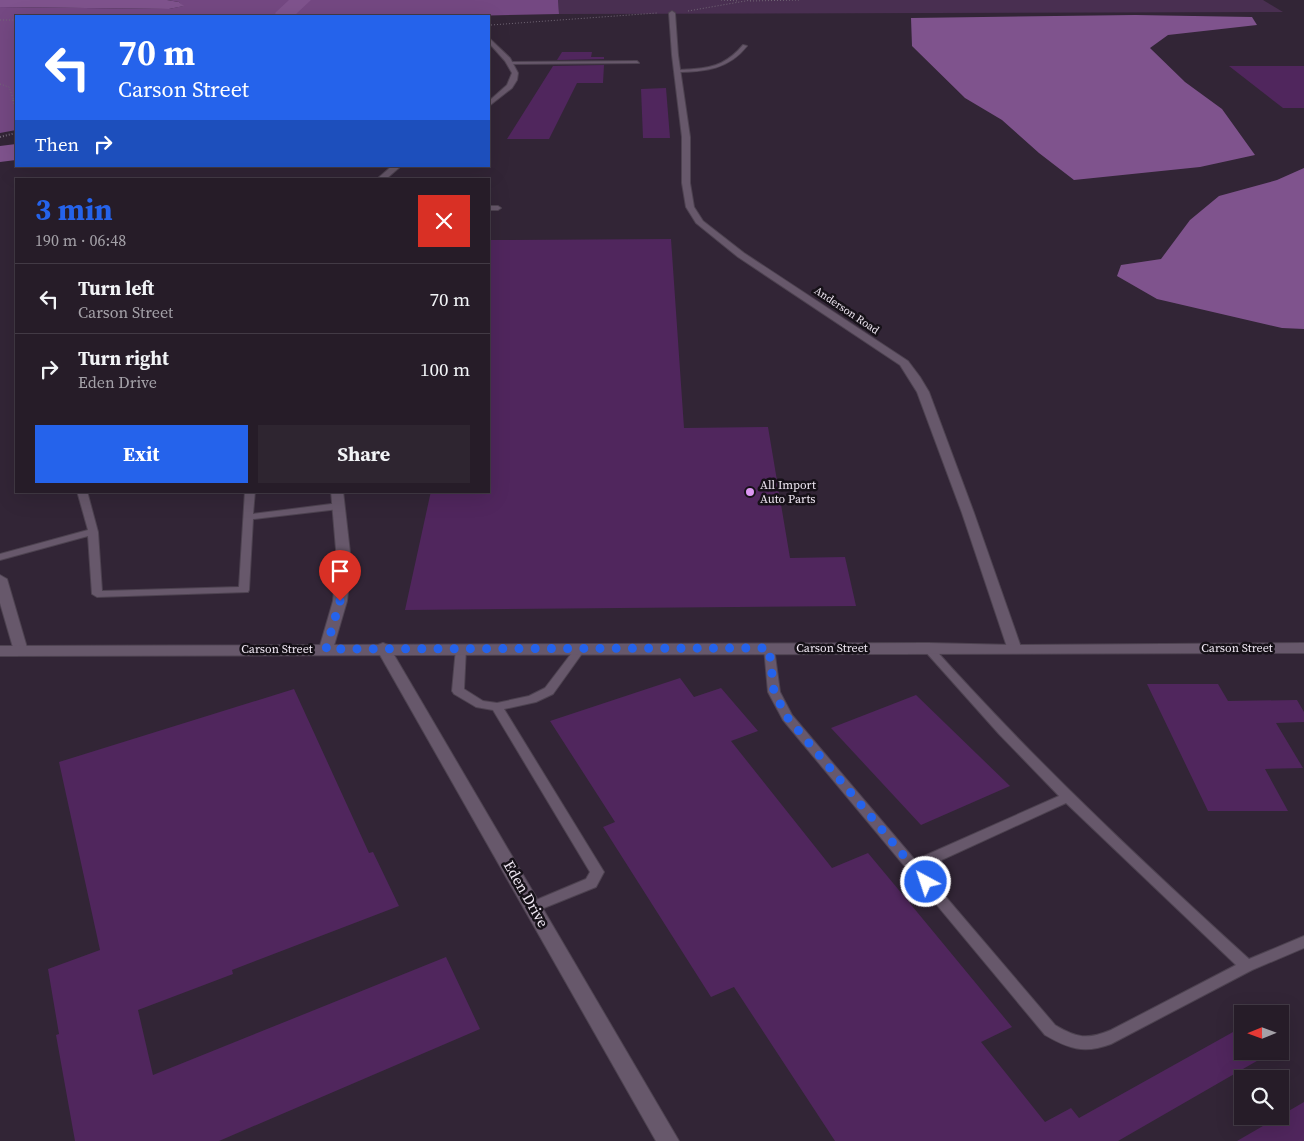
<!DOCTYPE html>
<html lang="en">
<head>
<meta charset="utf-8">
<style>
	body { margin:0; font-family:"Source Serif 4",serif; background:#2e2530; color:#f1f3f6; height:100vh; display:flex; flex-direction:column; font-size:19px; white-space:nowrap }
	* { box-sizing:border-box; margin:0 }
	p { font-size:16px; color:#a4a1a8 }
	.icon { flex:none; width:28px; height:28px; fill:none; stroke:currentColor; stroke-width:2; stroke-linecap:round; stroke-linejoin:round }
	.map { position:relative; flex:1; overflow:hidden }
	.side { position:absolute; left:15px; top:178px; width:475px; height:315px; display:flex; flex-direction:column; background:#261c28; border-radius:0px; box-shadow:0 5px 20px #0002,0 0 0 1px #423a45 }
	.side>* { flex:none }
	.top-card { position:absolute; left:15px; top:15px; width:475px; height:152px; border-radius:0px; box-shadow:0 5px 20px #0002,0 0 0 1px #423a45; background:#2563eb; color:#fff; overflow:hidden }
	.needle { width:32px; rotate:269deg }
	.controls { position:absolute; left:1234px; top:1005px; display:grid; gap:10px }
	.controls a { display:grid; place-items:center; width:55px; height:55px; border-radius:0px; background:#261c28; box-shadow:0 5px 20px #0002,0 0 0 1px #423a45; font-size:25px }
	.pin { position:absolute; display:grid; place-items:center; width:42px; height:42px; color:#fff; margin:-51px -21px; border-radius:50% 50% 50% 0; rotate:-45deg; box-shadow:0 0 5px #0007 }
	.pin .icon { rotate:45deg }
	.me { position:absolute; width:55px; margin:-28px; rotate:320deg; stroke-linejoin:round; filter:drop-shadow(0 0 4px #0008) }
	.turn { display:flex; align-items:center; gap:18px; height:105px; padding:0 20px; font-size:22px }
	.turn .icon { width:65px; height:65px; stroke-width:2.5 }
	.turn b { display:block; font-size:35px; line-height:42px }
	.then { display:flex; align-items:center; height:48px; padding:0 20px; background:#0003; gap:10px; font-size:19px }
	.round { display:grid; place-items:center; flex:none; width:52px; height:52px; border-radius:0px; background:#2e2530 }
	.headline { display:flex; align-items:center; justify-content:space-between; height:85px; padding:0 20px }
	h1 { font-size:30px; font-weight:700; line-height:38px; color:#2563eb }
	.action { display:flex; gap:10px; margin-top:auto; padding:10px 20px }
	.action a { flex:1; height:58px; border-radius:0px; background:#2563eb; color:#fff; font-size:20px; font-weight:700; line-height:58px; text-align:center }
	.action a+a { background:#2e2530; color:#f1f3f6 }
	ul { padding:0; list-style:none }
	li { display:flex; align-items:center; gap:15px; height:70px; padding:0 20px; border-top:1px solid #423a45 }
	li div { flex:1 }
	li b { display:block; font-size:19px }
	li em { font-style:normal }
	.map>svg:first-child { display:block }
	.green { fill:#492f51 }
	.forest { fill:#744882 }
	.water { fill:#7f538d }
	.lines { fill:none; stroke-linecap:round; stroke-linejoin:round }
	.river { fill:#7f538d; fill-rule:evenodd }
	.building { fill:#50265d }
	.service-casing { stroke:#4d4250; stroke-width:2 }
	.minor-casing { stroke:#4d4250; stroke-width:2 }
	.tertiary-casing { stroke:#4d4250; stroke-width:2 }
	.path-far1 { stroke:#726776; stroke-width:1; stroke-dasharray:1 2; stroke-linecap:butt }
	.path { stroke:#726776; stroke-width:2; stroke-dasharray:1 2; stroke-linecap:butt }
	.service { fill:#67586b; fill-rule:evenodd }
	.minor { fill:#67586b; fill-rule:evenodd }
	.tertiary { fill:#67586b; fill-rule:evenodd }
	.route { stroke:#2563eb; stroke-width:9; stroke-dasharray:0 16.2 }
	.poi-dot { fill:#dd98f3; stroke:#161118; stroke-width:2 }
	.labels { text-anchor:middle; stroke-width:5; stroke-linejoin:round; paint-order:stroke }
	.far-street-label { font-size:11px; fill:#f0e8f3; stroke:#161118 }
	.poi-label { font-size:12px; fill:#f0e8f3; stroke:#161118; text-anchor:start }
	.street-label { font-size:12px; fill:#f0e8f3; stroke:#161118 }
	.near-street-label { font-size:15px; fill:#f0e8f3; stroke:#161118 }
</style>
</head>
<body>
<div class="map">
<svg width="1304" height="1141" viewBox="0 0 1304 1141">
	<rect width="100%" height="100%" fill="#322536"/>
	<path class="green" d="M558,0h705l20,12 -724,2z"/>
	<path class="forest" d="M167,0h391l1,14 -91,2h-452v114l-16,3v-126l169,2 14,-3 -4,-4z"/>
	<g class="water">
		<path d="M0,0h167l12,2 5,4 -15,3 -169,-2z"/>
		<path d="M1135,15l117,2 5,8 -89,10 -18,13 35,34 37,27 33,46 -55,12 -126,13 -35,-27 -37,-33 -37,-22 -53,-52 -1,-28z"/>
		<path d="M1304,168v161l-22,-1 -125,-29 -40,-23 4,-11 40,-6 29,-39 29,-24 58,-16z"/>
	</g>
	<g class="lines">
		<g class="river">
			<path d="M289,0h22l-15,14 1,2h-20l-2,-3z"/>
			<path d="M16,144v16l-16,2v-16z"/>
		</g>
	</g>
	<g class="building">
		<path d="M562,52h30l-1,5h13v2l-47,1z"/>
		<path d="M604,65l-1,18h-26l-28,56h-42l46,-73z"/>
		<path d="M1229,66h75v42h-21z"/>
		<path d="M666,88l4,50h-27l-2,-49z"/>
		<path d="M671,239l13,189 84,-1 22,131 55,-1 11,49 -451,4 26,-119h58v-251z"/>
		<path d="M680,678l14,19 27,-9 37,43 -27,10 101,127 36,-15 40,48 104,126 -31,15 64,80 26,-14 8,10 163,-91v24h32l-156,90h-283l-101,-154 -23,10 -108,-170 12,-5 -65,-101z"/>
		<path d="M1147,684h71l10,17 69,-1 7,12v10l-28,1 27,45 -38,1 23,42h-80z"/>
		<path d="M294,689l75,164 4,-1 26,54 -167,64 1,4 -95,36 15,65 293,-118 34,72 -261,112h-144l-19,-106 3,-1 -11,-65 52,-19 -41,-188z"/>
		<path d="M916,695l94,91 -89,39 -90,-97z"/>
		<path d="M1304,1102v39h-67l43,-25z"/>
	</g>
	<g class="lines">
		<defs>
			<g id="service">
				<path d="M743,45l4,1c-18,23 -42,26 -70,26l-2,-1c5,-2 13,-1 19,-2 21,-1 36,-8 49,-24z"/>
				<path d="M637,61l2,2 -127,1 -2,-1 2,-1z"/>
				<path d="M489,206h9l3,2 -3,2h-9z"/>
				<path d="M77,491h10l11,41 4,59 137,-4 6,-96h10l-2,23 86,-11 5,3 -5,3 -86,10 -4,71 -1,2 -151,5 -5,-3 -4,-58 -88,24v-6l88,-24z"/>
				<path d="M461,645l5,3 -2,41 19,12 14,2 32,-7 16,-8 32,-42 4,-1 5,3 -33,46 -17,8 -32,7 100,163 -8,15 -62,25 -5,-1 -2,-4 2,-4 57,-24 4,-7 -97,-162 -17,-3 -22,-13 -2,-3 4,-43z"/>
				<path d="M769,645l5,3 6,44 12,23 123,145 144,-64 -60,-62 -75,-84 -1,-2 5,-3 4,1c99,111 206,212 317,313l55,-23v12l-52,22 -141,74c-27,10 -42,5 -66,-9l-262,-315 -15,-28 -4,-44zM1066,803l170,162 -125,65c-24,10 -34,8 -56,-5l-133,-156z"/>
			</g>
			<g id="minor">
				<path d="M672,11l3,2 3,42 12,82v46l4,24 9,14 41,32 164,108 12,16 9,15 45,121 48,137 -2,3h-10l-2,-3 -46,-137 -45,-121 -17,-27 -162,-108 -42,-34 -10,-16 -4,-24v-46l-10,-82 -3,-42z"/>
				<path d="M489,38l21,20 8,15 -1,7 -5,8 -23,18v-5l18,-16 5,-12 -7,-12 -16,-18z"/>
				<path d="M392,166h9l-15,13h-9z"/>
				<path d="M331,491h12l8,70 -4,40 -14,48 -2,3h-10l-2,-3 14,-48 4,-40z"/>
				<path d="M0,575l7,4 21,72 -2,3h-10l-2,-3 -14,-48z"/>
				<path d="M383,643l5,2 2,3 289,493h-23l-280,-493 2,-3z"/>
			</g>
			<path id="tertiary" d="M928,643l87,2 289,-2v10l-1304,3v-10z"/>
		</defs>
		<use href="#service" class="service-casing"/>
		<use href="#minor" class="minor-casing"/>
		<use href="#tertiary" class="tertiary-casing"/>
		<g class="path-far1">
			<path d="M721,0l18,1"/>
			<path d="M750,1l50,-1"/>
			<path d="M688,11l63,-11"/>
			<path d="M221,16h8"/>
			<path d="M0,20h16"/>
			<path d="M491,25l166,-12"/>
			<path d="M0,84l9,3 5,14"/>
		</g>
		<g class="path">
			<path d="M13,100l3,8"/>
			<path d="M0,137l16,-4"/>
		</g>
		<use href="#service" class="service"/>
		<use href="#minor" class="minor"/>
		<use href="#tertiary" class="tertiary"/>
	</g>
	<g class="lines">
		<path class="route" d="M340,601l-14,48 443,-1 5,44 13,25 139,165"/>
	</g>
	<circle class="poi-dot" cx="750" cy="492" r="5"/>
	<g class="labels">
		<g class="far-street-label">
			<text transform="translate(847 310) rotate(34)" y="4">Anderson Road</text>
		</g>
		<g class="poi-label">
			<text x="760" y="489">All Import<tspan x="760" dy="14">Auto Parts</tspan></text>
		</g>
		<g class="street-label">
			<text x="832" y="652">Carson Street</text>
			<text x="1237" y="652">Carson Street</text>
			<text x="277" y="653">Carson Street</text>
		</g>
		<g class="near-street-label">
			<text transform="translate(526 894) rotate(60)" y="5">Eden Drive</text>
		</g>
	</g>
</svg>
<div class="controls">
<a><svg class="needle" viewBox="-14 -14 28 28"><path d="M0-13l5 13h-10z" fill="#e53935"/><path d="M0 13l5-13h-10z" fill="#a4a1a8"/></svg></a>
<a><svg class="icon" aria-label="search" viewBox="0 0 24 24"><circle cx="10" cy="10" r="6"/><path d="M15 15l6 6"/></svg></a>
</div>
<div class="pin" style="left:340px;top:601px;background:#d93025"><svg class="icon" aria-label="arrive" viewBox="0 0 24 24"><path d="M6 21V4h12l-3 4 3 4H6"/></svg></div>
<svg class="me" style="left:926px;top:882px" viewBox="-20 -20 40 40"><circle r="17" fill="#2563eb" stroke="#fff" stroke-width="3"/><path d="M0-11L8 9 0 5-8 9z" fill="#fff"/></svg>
<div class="top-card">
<div class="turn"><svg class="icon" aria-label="left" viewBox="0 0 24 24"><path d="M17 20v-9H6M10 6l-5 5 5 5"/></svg><div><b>70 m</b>Carson Street</div></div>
<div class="then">Then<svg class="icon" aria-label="right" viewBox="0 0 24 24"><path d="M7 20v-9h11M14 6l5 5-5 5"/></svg></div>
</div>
<section class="side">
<div class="headline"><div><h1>3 min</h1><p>190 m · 06:48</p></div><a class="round" style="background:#d93025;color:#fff"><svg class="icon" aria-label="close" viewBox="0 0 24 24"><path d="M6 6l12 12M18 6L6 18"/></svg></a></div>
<ul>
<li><svg class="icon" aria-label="left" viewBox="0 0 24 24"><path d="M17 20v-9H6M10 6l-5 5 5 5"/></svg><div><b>Turn left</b><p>Carson Street</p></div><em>70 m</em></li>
<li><svg class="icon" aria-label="right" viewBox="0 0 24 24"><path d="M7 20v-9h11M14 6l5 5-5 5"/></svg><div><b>Turn right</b><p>Eden Drive</p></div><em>100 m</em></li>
</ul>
<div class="action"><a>Exit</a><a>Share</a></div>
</section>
</div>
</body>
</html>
